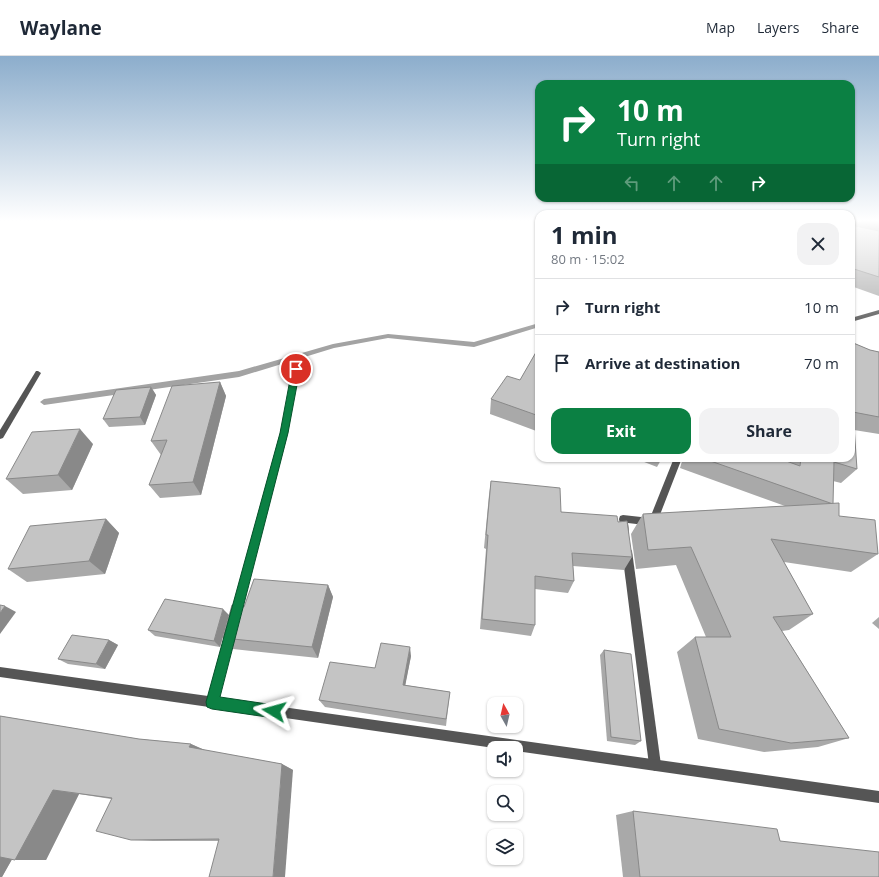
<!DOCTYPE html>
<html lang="en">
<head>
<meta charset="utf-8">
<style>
	body { margin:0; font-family:"Open Sans",sans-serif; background:#f2f2f3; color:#1f2937; height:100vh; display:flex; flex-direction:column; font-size:15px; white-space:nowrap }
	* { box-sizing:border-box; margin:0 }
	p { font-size:13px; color:#747a83 }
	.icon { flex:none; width:22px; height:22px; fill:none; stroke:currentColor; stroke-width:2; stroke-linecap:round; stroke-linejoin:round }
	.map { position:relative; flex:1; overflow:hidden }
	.sheet { position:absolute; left:535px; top:154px; width:320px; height:252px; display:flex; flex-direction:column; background:#fff; border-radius:12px; box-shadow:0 1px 3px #0004 }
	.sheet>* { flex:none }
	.banner { position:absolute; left:535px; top:24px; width:320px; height:122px; border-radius:12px; box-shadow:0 1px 3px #0004; background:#0b8043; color:#fff; overflow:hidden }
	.needle { width:26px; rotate:352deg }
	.buttons { position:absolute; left:487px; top:641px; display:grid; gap:8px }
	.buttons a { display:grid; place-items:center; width:36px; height:36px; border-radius:8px; background:#fff; box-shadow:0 1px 3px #0004; font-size:20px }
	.pin { position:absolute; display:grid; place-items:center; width:34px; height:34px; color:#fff; margin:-17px; border:2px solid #fff; border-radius:50%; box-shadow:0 1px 4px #0007 }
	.me { position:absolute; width:44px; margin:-22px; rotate:278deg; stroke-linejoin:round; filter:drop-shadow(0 0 3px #0008) }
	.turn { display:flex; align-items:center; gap:14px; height:84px; padding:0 16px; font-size:18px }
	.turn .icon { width:52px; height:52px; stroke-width:2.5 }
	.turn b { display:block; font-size:28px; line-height:34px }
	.lanes { display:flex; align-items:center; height:38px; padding:0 16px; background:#0003; justify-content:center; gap:20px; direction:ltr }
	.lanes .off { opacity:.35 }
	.round { display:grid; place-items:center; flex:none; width:42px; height:42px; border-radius:12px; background:#f2f2f3 }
	.headline { display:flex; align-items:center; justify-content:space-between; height:68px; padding:0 16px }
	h1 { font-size:24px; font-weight:700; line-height:30px }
	.primary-button { display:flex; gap:8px; margin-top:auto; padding:8px 16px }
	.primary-button a { flex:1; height:46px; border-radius:12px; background:#0b8043; color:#fff; font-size:16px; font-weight:700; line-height:46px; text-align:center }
	.primary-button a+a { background:#f2f2f3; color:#1f2937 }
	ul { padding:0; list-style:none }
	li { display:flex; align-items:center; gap:12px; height:56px; padding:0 16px; border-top:1px solid #e0e1e3 }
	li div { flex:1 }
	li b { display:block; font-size:15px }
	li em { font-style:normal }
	header { display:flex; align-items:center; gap:24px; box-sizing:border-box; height:56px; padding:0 20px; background:#fff; border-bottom:1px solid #e0e1e3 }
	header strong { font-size:19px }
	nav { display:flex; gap:22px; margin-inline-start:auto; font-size:14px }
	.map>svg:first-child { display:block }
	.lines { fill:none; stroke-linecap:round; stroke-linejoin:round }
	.stream { fill:#a3a3a3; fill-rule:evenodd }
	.service { fill:#555; fill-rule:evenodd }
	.minor { fill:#555; fill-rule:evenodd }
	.wall { fill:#a9a9a9 }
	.shaded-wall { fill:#898989 }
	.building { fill:#c4c4c4; stroke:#898989 }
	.route { fill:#0b8043; stroke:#07532c }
</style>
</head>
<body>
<header>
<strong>Waylane</strong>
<nav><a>Map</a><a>Layers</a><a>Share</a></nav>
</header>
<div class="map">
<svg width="879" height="821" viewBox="0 0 879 821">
	<rect width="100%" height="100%" fill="#fff"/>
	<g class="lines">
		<path class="stream" d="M539,267v4l-65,20 -86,-9 -54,10 -95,29 -195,28 -4,-3 4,-3 195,-28 94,-27 55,-10 86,8z"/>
		<g class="service">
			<path d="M879,254v4l-28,8v-4z"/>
			<path d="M36,315h2l3,2 -38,65 -3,1v-9z"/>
			<path d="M674,402h8l-26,67 -3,1 -25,-3 1,9 -1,3 -3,1 -3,-1 -3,-16 1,-3 3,-1 27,3z"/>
			<path d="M627,491l3,1 2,3 29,214 -2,4 -4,2 -4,-2 -2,-4 -27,-214 2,-3z"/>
		</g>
		<g class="minor">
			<path d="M294,311h4l1,2 -11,64 -48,183 -1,3 -4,2 -4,-2 -1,-3 50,-183z"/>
			<path d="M230,572l4,1 1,4 -16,65 660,93v12l-363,-52v-3h-22l-494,-71v-10l208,29 17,-63 1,-4z"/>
		</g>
	</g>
	<g class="wall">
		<path d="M851,164h28v76l-28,-10z"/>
		<path d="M851,286l19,8 9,2v82l-25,-4 3,39 -16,14 -8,-2v23l6,12 39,38 -27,18 -67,-10 29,52 -24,16 -7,1 67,107 -31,9 -54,5 -66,-13 -21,-87 18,-15h11l-30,-72 -40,4 -5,-35 12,-20 142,-8 -105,-38 3,-10h95l10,4 1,-4h62z"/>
		<path d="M539,291v85l-49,-18 1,-15 29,-19z"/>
		<path d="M220,326l6,14 -25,99 -41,3 -11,-13 12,-30 -10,-14z"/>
		<path d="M151,331l5,8 -11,30 -36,2 -6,-8z"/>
		<path d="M93,388l-21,46 -49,4 -17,-15z"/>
		<path d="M634,402h28l-5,9z"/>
		<path d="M491,425l70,31 57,10 14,35 -8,13 -51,-4 1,15 -6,12 -33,-4v36l-4,11 -51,-7 6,-80 -2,-1 5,-53z"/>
		<path d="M106,463l13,14 -14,41 -78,8 -19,-13z"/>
		<path d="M328,529l5,12 -15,61 -85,-9 -10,-11 21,-31z"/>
		<path d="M229,559l-9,32 -65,-11 -7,-6z"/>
		<path d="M879,561v12l-7,-6z"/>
		<path d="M109,584l9,5 -13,24 -37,-5 -10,-5z"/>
		<path d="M604,594l37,91 -6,4 -28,-4 -7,-86z"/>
		<path d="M411,600l-6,29 45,7 -4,34 -121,-19 -6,-7 56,-32z"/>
		<path d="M0,660l139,23 52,5 13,6 78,14 11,6 -74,71h-66l-22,-1 -20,-41 -32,-5 -33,66 -34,-1 -10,18h-2z"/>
		<path d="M633,755l147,30 99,36h-256l-7,-62z"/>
	</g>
	<g class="shaded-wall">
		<path d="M879,164v13l-28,4v-13z"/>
		<path d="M220,326l6,14 -25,99 -8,-13z"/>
		<path d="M151,331l5,8 -11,30 -5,-8z"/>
		<path d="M80,373l13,15 -21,46 -14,-15z"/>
		<path d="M106,463l13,14 -14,41 -16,-13z"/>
		<path d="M328,529l5,12 -15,61 -6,-11z"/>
		<path d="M5,550l11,6 -16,22v-21z"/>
		<path d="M223,553l6,6 -9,32 -6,-6z"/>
		<path d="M109,584l9,5 -13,24 -9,-5z"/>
		<path d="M410,591l1,9 -7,36 -1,-7z"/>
		<path d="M191,688l16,7 -18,-4z"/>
		<path d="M282,708l11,6 -8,107h-12z"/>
		<path d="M53,734l26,4 -33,66h-31z"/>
		<path d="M0,798h15l-13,23h-2z"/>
	</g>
	<g class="building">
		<path d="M851,164h26l-26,4z"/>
		<path d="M851,169l28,6v46l-28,-9z"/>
		<path d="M851,286l19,8 9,2v65l-26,-5 4,57 -23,-7 -1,42 -131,-46h76l22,8 1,-8h50z"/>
		<path d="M539,291v69l-48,-17 16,-23 13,4z"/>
		<path d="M220,326l-27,100 -44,3 18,-45 -16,1 21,-55z"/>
		<path d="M151,331l-11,30 -37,2 13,-29z"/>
		<path d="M80,373l-22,46 -52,4 26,-47z"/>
		<path d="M491,425l69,7 1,24 56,4 1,6 9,-1 5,36 -60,-4 2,28 -39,-5v49l-53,-6 6,-84h-2z"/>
		<path d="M839,447v13l36,4 3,34 -107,-15 42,75 -40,3 76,121 -58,5 -72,-14 -24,-92h36l-40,-90 -43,3 -5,-36z"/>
		<path d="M106,463l-17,42 -81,8 22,-43z"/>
		<path d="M254,523l74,6 -16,62 -89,-9 9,-33 12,2z"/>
		<path d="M165,543l58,10 -9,32 -66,-11z"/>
		<path d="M0,549l5,1 -5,7z"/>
		<path d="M72,579l37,5 -13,24 -38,-5z"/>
		<path d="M381,587l29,4 -7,38 47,7 -4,27 -127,-19 11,-38 45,6z"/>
		<path d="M604,594l27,4 10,87 -30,-4z"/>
		<path d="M0,660l139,23 52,5 -2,3 93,17 -9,113h-64l10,-38 -88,1 -35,-9 16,-33 -59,-8 -38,70 -15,-3z"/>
		<path d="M633,755l144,18 3,12 99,11v25h-239z"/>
	</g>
	<linearGradient id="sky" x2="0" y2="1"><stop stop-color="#8cadcc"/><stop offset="0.59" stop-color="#fff"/><stop offset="1" stop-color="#fff" stop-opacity="0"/></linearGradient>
	<rect width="879" height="279" fill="url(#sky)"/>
	<path class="route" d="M296,311l4,2 -12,64 -68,264 54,8 5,2 2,4 -2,5 -5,2 -62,-9 -5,-2 -1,-5 74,-269 12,-64z"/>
</svg>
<div class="buttons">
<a><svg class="needle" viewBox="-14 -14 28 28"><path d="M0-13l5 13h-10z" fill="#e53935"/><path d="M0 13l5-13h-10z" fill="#747a83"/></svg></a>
<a><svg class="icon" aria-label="sound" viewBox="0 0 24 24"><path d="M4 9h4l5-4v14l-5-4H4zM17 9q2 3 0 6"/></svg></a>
<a><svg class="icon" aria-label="search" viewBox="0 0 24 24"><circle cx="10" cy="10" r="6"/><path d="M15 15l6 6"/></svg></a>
<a><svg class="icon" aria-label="layers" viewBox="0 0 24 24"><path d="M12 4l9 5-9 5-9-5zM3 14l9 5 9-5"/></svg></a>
</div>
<div class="pin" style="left:296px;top:313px;background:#d93025"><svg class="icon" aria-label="arrive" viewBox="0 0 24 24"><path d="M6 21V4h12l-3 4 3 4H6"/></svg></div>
<svg class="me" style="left:274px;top:655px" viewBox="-20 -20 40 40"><path d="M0-17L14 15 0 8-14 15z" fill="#0b8043" stroke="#fff" stroke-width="4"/></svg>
<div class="banner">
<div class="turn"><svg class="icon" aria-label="right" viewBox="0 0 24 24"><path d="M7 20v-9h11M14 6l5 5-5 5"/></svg><div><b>10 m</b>Turn right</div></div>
<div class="lanes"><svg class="icon off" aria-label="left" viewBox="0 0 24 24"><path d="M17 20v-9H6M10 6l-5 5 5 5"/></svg><svg class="icon off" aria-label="ahead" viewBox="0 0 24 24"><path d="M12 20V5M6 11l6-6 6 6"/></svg><svg class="icon off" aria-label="ahead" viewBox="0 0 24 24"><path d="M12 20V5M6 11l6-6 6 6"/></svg><svg class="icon" aria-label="right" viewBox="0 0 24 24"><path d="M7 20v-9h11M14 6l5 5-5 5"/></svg></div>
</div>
<section class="sheet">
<div class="headline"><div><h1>1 min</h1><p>80 m · 15:02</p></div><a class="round"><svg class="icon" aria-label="close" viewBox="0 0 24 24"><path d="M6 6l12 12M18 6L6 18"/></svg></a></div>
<ul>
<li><svg class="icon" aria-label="right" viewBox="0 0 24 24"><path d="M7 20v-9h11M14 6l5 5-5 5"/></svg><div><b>Turn right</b></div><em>10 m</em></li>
<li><svg class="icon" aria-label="arrive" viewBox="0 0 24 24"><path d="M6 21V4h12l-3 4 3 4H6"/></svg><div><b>Arrive at destination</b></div><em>70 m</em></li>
</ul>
<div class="primary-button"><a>Exit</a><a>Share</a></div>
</section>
</div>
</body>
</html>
